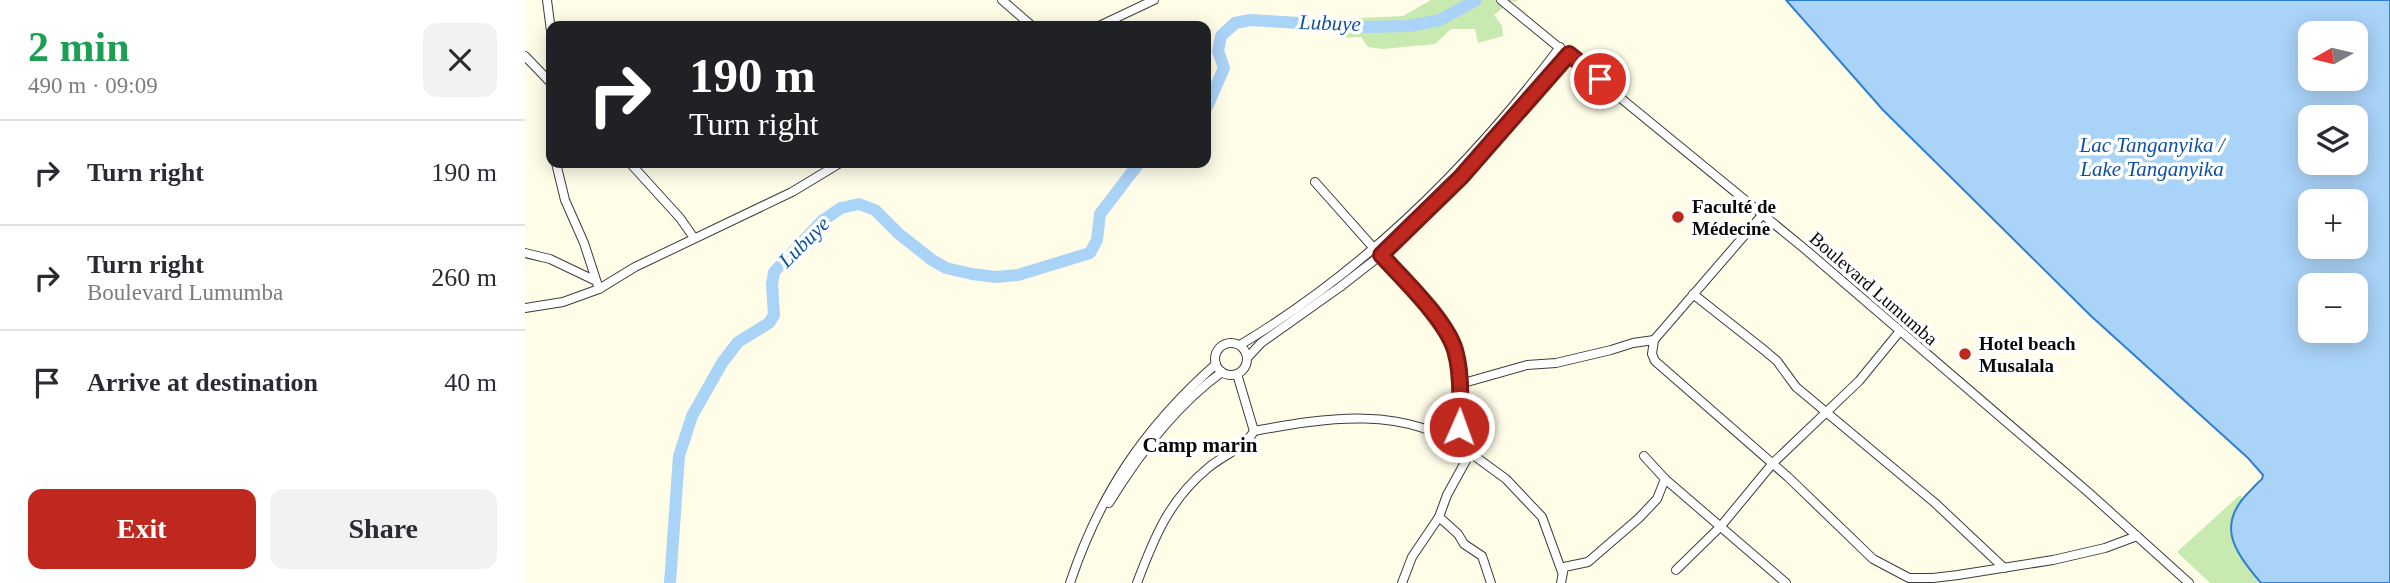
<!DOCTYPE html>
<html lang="en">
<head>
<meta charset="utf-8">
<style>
	body { margin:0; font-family:"Times New Roman",serif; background:#f2f2f3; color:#2b2b33; height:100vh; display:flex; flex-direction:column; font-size:26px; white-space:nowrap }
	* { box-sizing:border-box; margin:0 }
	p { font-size:23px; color:#7c7c81 }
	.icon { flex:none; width:38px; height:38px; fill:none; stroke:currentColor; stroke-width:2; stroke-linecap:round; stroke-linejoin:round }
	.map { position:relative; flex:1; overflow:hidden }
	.sheet { display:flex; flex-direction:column; background:#fff; width:525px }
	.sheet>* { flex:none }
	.guide { position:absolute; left:21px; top:21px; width:665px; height:147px; border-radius:14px; box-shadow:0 4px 18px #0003; background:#202124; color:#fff; overflow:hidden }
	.needle { width:46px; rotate:262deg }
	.controls { position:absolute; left:1773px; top:21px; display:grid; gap:14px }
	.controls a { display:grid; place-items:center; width:70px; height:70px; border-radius:14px; background:#fff; box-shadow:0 4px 18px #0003; font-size:35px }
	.pin { position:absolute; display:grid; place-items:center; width:60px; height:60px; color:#fff; margin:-30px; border:4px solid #fff; border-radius:50%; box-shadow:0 2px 7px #0007 }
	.me { position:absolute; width:77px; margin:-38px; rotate:2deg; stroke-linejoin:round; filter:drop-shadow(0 0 5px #0008) }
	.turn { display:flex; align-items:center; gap:24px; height:147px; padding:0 28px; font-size:32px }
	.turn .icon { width:91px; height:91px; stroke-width:2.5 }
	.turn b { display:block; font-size:49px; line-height:60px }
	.round { display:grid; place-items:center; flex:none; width:74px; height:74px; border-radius:14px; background:#f2f2f3 }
	.overview { display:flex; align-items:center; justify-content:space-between; height:119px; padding:0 28px }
	h1 { font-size:42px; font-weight:700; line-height:52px; color:#1e9e55 }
	.button { display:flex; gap:14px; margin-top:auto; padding:14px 28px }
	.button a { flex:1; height:80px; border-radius:14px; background:#be281e; color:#fff; font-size:28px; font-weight:700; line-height:80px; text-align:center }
	.button a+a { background:#f2f2f3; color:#2b2b33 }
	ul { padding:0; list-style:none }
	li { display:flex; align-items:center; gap:21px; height:105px; padding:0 28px; border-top:2px solid #e1e1e2 }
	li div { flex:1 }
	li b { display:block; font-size:26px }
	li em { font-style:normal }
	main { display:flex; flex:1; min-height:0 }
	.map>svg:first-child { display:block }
	.grass { fill:#c8eab1 }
	.water { fill:#aad3f8; stroke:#2f7fd2; stroke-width:2; fill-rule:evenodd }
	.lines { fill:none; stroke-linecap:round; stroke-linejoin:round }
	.river { stroke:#aad3f8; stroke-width:12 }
	.minor-casing { stroke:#3d3d3d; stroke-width:10 }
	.minor { stroke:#fff; stroke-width:8 }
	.route-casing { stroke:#7c1a14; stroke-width:18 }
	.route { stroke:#be281e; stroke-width:12 }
	.poi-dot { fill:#be281e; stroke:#fff; stroke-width:2.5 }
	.labels { text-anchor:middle; stroke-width:7; stroke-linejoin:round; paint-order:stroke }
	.poi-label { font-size:19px; font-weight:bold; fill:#0a0a0a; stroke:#fff; text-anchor:start }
	.street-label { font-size:19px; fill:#0a0a0a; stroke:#fff }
	.water-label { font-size:21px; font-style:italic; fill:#10519f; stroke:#fff }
	.neighbourhood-label { font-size:21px; font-weight:bold; fill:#0a0a0a; stroke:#fff }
</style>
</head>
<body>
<main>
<section class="sheet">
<div class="overview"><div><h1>2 min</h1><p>490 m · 09:09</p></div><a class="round"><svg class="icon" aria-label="close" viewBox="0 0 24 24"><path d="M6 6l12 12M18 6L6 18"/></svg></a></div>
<ul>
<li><svg class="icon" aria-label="right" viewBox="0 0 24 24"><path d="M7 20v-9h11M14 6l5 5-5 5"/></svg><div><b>Turn right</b></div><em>190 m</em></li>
<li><svg class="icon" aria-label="right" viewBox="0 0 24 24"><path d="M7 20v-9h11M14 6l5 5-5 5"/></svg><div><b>Turn right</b><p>Boulevard Lumumba</p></div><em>260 m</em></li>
<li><svg class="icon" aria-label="arrive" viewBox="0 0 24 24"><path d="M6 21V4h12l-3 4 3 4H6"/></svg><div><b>Arrive at destination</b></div><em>40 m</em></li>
</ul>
<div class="button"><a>Exit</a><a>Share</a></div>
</section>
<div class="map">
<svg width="1865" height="583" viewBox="0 0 1865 583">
	<rect width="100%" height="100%" fill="#fffde8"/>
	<g class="grass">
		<path d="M906,0h86v2l-6,-1 -17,14 8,11 1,10 -25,7 -3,-14h-24l-16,15 -52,5 -15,-2 -7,-10 -21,1 -2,-19 65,-3z"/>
		<path d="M1715,495l2,3 -10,19 8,40 21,26h-51l-33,-31z"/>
	</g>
	<path class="water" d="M1261,0h604v583h-129c-27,-32 -46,-58 -11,-92 4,-4 7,-8 12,-12l1,-4 -15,-17 -157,-142 -208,-206zM1785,33h45v46h-45zM1785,117h45v46h-45zM1785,201h45v46h-45zM1785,285h45v46h-45z"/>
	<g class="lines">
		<g class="river">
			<path d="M681,109l18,-41 -6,-17 3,-15 14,-13 15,-3 116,7 43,-1 31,-6 36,-20"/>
			<path d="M145,583l9,-127 13,-40 30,-53 16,-21 31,-19 5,-8 -2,-31 2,-12 48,-51 19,-13 18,-4 16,6 24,24 33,26 14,8 26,6 24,3 22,-2 72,-22 7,-13 3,-26 39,-51"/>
		</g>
		<defs>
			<g id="minor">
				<path d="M22,0l4,31"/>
				<path d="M477,0l30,26"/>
				<path d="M976,0l305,250 282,242 101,91"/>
				<path d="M574,26l55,-26"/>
				<path d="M0,56l26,27"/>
				<path d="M31,163l9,37 19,43 15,46"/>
				<path d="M105,163l50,55 14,20"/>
				<path d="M790,182l128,144c21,41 18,73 15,117"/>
				<path d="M1238,214l-109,126 -2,14 3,7 133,116 85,82 36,19h24l25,-3 95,-15 52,-12 32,-12"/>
				<path d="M0,253l25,6 44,21"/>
				<path d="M1168,294l71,56 13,11 19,26 139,116 69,65"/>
				<path d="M0,308l38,-6 36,-13 36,-22 157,-75 48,-29"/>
				<circle cx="706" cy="359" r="16"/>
				<path d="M715,345c125,-75 232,-181 320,-298"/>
				<path d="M722,358l14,-15 79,-56 41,-32 80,-78 107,-123"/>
				<path d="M935,384l67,-19 29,-2 55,-13 22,-7 21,-3"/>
				<path d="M729,431c71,-13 152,-27 215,21v3l-22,40 -8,22 -27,40 -10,26"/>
				<path d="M944,452l37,27 36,38 20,55"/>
				<path d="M1140,479l121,104"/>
				<path d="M584,503c30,-49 66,-97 113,-131"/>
				<path d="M914,517l19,17 6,10 18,12 9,27"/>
				<path d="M1151,570l45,-44 52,-63 86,-82 41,-50"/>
				<path d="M545,583c30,-90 75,-156 146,-219"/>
				<path d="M612,583c17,-45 32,-83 71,-115 15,-13 36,-19 46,-37l-17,-57"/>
				<path d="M1036,583l3,-16 24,-5 51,-44 18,-19 8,-20 -21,-23"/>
			</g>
		</defs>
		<use href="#minor" class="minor-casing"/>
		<use href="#minor" class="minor"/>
	</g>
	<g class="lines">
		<defs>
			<path id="route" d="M934,427c2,-25 3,-53 -4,-77 -9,-30 -52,-71 -74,-95l80,-78 108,-123 31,25"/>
		</defs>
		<use href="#route" class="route-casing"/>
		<use href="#route" class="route"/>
	</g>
	<g class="poi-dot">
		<circle cx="1153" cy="217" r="7"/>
		<circle cx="1440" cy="354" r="7"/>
	</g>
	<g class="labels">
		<g class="poi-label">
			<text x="1167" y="213">Faculté de<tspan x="1167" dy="22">Médecine</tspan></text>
			<text x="1454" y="350">Hotel beach<tspan x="1454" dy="22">Musalala</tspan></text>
		</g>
		<g class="street-label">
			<text transform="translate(1349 288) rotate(41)" y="7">Boulevard Lumumba</text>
		</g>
		<g class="water-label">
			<text transform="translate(805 23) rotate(2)" y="7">Lubuye</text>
			<text x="1627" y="152">Lac Tanganyika /<tspan x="1627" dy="24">Lake Tanganyika</tspan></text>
			<text transform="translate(279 242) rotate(-45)" y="7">Lubuye</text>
		</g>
		<g class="neighbourhood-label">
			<text x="675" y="452">Camp marin</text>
		</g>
	</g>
</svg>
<div class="controls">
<a><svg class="needle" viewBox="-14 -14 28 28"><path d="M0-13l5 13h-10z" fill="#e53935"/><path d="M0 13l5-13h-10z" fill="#7c7c81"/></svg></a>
<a><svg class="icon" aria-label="layers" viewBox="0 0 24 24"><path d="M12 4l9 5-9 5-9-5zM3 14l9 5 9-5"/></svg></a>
<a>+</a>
<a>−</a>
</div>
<div class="pin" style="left:1075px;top:79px;background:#d93025"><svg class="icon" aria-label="arrive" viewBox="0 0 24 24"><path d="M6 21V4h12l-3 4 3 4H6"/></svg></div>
<svg class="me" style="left:934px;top:427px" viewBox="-20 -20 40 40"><circle r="17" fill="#be281e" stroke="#fff" stroke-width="3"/><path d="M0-11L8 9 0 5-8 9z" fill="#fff"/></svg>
<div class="guide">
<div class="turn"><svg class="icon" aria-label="right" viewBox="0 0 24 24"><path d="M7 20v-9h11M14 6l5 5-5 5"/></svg><div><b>190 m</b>Turn right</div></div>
</div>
</div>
</main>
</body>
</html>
